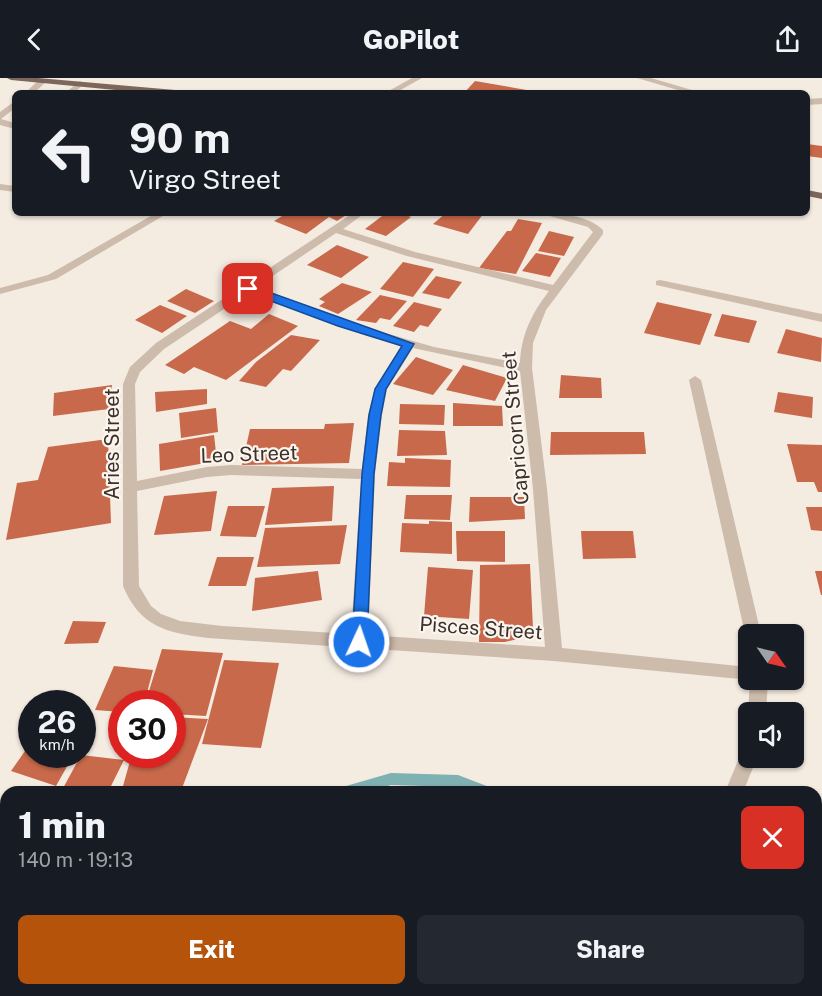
<!DOCTYPE html>
<html lang="en">
<head>
<meta charset="utf-8">
<style>
	body { margin:0; font-family:"Public Sans",sans-serif; background:#242831; color:#f1f3f6; height:100vh; display:flex; flex-direction:column; font-size:22px; white-space:nowrap }
	* { box-sizing:border-box; margin:0 }
	p { font-size:20px; color:#9ea1a6 }
	.icon { flex:none; width:33px; height:33px; fill:none; stroke:currentColor; stroke-width:2; stroke-linecap:round; stroke-linejoin:round }
	.map { position:relative; flex:1; overflow:hidden }
	.side { position:absolute; left:0px; top:708px; width:822px; height:210px; display:flex; flex-direction:column; background:#171b24; border-radius:18px 18px 0 0; box-shadow:0 2px 4px #0004 }
	.side>* { flex:none }
	.banner { position:absolute; left:12px; top:12px; width:798px; height:126px; border-radius:9px; box-shadow:0 2px 4px #0004; background:#171b24; color:#f1f3f6; overflow:hidden }
	.needle { width:39px; rotate:124deg }
	.fabs { position:absolute; left:738px; top:546px; display:grid; gap:12px }
	.fabs a { display:grid; place-items:center; width:66px; height:66px; border-radius:9px; background:#171b24; box-shadow:0 2px 4px #0004; font-size:30px }
	.speed { position:absolute; left:18px; top:612px; display:flex; gap:12px; font-size:30px; font-weight:700; text-align:center }
	.speed>* { display:grid; place-content:center; width:78px; height:78px; border-radius:50%; background:#171b24; box-shadow:0 2px 4px #0004; line-height:1 }
	.speed small { font-size:15px; font-weight:400 }
	.speed .limit { border:9px solid #d22; background:#fff; color:#111 }
	.pin { position:absolute; display:grid; place-items:center; width:51px; height:51px; color:#fff; margin:-26px; border-radius:12px; box-shadow:0 3px 9px #0006 }
	.me { position:absolute; width:66px; margin:-33px; rotate:3deg; stroke-linejoin:round; filter:drop-shadow(0 0 4px #0008) }
	.turn { display:flex; align-items:center; gap:21px; height:126px; padding:0 18px; font-size:27px }
	.turn .icon { width:78px; height:78px; stroke-width:2.5 }
	.turn b { display:block; font-size:42px; line-height:51px }
	.round { display:grid; place-items:center; flex:none; width:63px; height:63px; border-radius:9px; background:#242831 }
	.headline { display:flex; align-items:center; justify-content:space-between; height:102px; padding:0 18px }
	h1 { font-size:36px; font-weight:800; line-height:45px }
	.action { display:flex; gap:12px; margin-top:auto; padding:12px 18px }
	.action a { flex:1; height:69px; border-radius:9px; background:#b45309; color:#fff; font-size:24px; font-weight:800; line-height:69px; text-align:center }
	.action a+a { background:#242831; color:#f1f3f6 }
	header { display:flex; justify-content:space-between; align-items:center; height:78px; padding:0 18px; background:#171b24; font-size:27px; font-weight:800 }
	.map>svg:first-child { display:block }
	.lines { fill:none; stroke-linecap:round; stroke-linejoin:round }
	.stream { fill:#7fb0b2; fill-rule:evenodd }
	.building { fill:#c8694b }
	.lane { fill:#cdbbac; fill-rule:evenodd }
	.street { fill:#cdbbac; fill-rule:evenodd }
	.primary { fill:#7d675c; fill-rule:evenodd }
	.route { fill:#1a73e8; stroke:#114b97; stroke-width:1.5 }
	.labels { text-anchor:middle; stroke-width:4.5; stroke-linejoin:round; paint-order:stroke }
	.street-label { font-size:20px; fill:#3b302b; stroke:#fbf5ee }
</style>
</head>
<body>
<header><svg class="icon" aria-label="back" viewBox="0 0 24 24"><path d="M15 5l-7 7 7 7"/></svg>GoPilot<svg class="icon" aria-label="share" viewBox="0 0 24 24"><path d="M12 15V3M7 8l5-5 5 5M5 13v7h14v-7"/></svg></header>
<div class="map">
<svg width="822" height="918" viewBox="0 0 822 918">
	<rect width="100%" height="100%" fill="#f4ebe1"/>
	<g class="lines">
		<g class="stream">
			<path d="M391,695l67,2 34,13 2,4h-23l-13,-5 -67,-2 -24,7h-28l2,-4 5,-2z"/>
			<path d="M0,803l6,3v14l-6,-3z"/>
			<path d="M822,888v30h-12l1,-6h5v-21z"/>
			<path d="M461,912h17l-3,6h-17z"/>
		</g>
	</g>
	<g class="building">
		<path d="M475,3l63,11v1h-74z"/>
		<path d="M807,66l15,2v12l-15,-2z"/>
		<path d="M287,135h62l-12,8 -8,-4 -23,17 -32,-13z"/>
		<path d="M386,135h15l10,4 -25,19 -21,-7z"/>
		<path d="M446,135h38l-16,21 -35,-10z"/>
		<path d="M518,141l24,4 -26,51 -37,-6 28,-37h4z"/>
		<path d="M549,153l25,6 -10,19 -26,-5z"/>
		<path d="M337,167l32,12 -28,21 -34,-13z"/>
		<path d="M536,175l25,5 -11,19 -28,-6z"/>
		<path d="M403,184l31,7 -21,28 -33,-8z"/>
		<path d="M436,198l26,6 -13,17 -27,-6z"/>
		<path d="M342,205l30,9 -34,22 -19,-8 6,-4 -6,-3z"/>
		<path d="M186,211l28,12 -19,12 -28,-12z"/>
		<path d="M380,217l27,6 -17,19 -10,-2 -4,5 -20,-3z"/>
		<path d="M414,224l28,7 -14,18 -8,-2 -6,7 -21,-6z"/>
		<path d="M657,224l55,12 -12,31 -56,-12z"/>
		<path d="M160,227l27,11 -25,17 -27,-13z"/>
		<path d="M269,236l29,12 -72,54 -32,-13 -10,7 -19,-9 65,-44 21,8z"/>
		<path d="M722,236l35,7 -8,22 -35,-7z"/>
		<path d="M786,251l36,9 -1,24 -44,-9z"/>
		<path d="M291,257l29,5 -29,31 -8,-2 -17,18 -27,-6 17,-19z"/>
		<path d="M416,279l37,13 -20,25 -40,-11z"/>
		<path d="M463,287l44,13 -12,23 -49,-11z"/>
		<path d="M561,297l40,3 1,20h-43z"/>
		<path d="M112,307l-3,24 -56,7 1,-23z"/>
		<path d="M207,311v15l-51,8 -1,-20z"/>
		<path d="M778,314l35,5 -1,21 -38,-6z"/>
		<path d="M453,325l49,3 1,20h-50z"/>
		<path d="M400,326l45,1 -1,20 -45,-1z"/>
		<path d="M216,330l2,24 -37,6 -2,-25z"/>
		<path d="M354,345l-5,40 -107,2 8,-36h74l1,-5z"/>
		<path d="M399,352l46,1 2,24 -50,1z"/>
		<path d="M551,354h93l2,22 -96,1z"/>
		<path d="M214,357l3,26 -57,10 -1,-27z"/>
		<path d="M108,361l3,84 -105,17 11,-57 21,-3 10,-33z"/>
		<path d="M787,366l35,1v47h-4l-4,-10h-17z"/>
		<path d="M405,380l46,2 -1,27 -63,-1 2,-24 16,1z"/>
		<path d="M334,408l-2,35 -67,4 7,-37z"/>
		<path d="M217,413l-6,40 -57,4 10,-39z"/>
		<path d="M406,417h46l-2,25 -46,-1z"/>
		<path d="M470,419h54l1,22 -56,3z"/>
		<path d="M228,428h37l-9,31 -36,-1z"/>
		<path d="M806,429h16v24l-11,-1z"/>
		<path d="M429,443l23,1v32l-52,-2 2,-29 27,1z"/>
		<path d="M347,447l-7,39 -83,3 8,-39z"/>
		<path d="M456,453h49v31l-48,-1z"/>
		<path d="M581,453h52l3,27 -53,1z"/>
		<path d="M217,479h37l-8,29h-38z"/>
		<path d="M530,486l3,65 -7,8 -8,2 -13,3h-26l1,-77z"/>
		<path d="M428,489l45,3 -4,49 -45,-3z"/>
		<path d="M318,493l4,29 -70,11 3,-33z"/>
		<path d="M815,493h7v24h-1z"/>
		<path d="M73,543l33,1 -8,21 -34,1z"/>
		<path d="M162,571l61,4 -17,63 -34,-2v-10h-27z"/>
		<path d="M224,582l55,3 -18,85 -59,-4z"/>
		<path d="M114,588l39,4 -9,34h-22v8l-27,-2z"/>
		<path d="M172,639l36,2 -27,72 -58,-5 9,-32h40z"/>
		<path d="M32,663v13h42l-18,32 -45,-15z"/>
		<path d="M81,677l43,5 -16,32h-47z"/>
	</g>
	<g class="lines">
		<g class="lane">
			<path d="M40,1l7,2 -13,12h-9z"/>
			<path d="M80,3l4,3 -10,9h-9z"/>
			<path d="M15,23v7l-14,11 14,4v6l-15,-4v-13z"/>
		</g>
		<g class="street">
			<path d="M412,0h10l-27,15h-10z"/>
			<path d="M637,0h14l51,15h-14z"/>
			<path d="M822,20v6l-15,1v-6z"/>
			<path d="M0,106l15,2v6l-15,-2z"/>
			<path d="M156,135h12l-112,66 -56,15v-6l48,-13z"/>
			<path d="M353,135h12l-22,16 72,23 138,33 40,-53 -5,-5 -49,-14c20,0 49,2 64,17v4l-57,76 -13,33 -1,25 15,121 15,159 186,19v13h20l-2,32h-18l2,-32 -196,-19 -346,-23c-41,-5 -68,-11 -85,-52v-202l7,-17 26,-24zM336,155l71,23 142,35c-17,22 -28,44 -29,72l-86,-16 -59,-17 -120,-42zM248,215l119,43 35,9 -27,44 -7,26 -6,54 -131,-4 -24,2 -70,14 -2,-97 5,-12 24,-23zM413,270l107,23 13,118 12,158 -177,-12 7,-161 7,-59 5,-26zM231,397l130,4 -10,155 -129,-8 -42,-5 -19,-7 -10,-8 -12,-20 -2,-95 70,-14z"/>
			<path d="M660,202l162,34v8l-166,-37v-4z"/>
			<path d="M695,298l6,4 60,254h-13v5l-3,-5 -56,-254z"/>
			<path d="M748,671v9h9l-14,34h-18l17,-41z"/>
			<path d="M634,912h22l-3,6h-22z"/>
		</g>
		<g class="primary">
			<path d="M7,0h31l137,12 4,3h-32l-136,-13z"/>
			<path d="M807,112l15,3v6l-15,-3z"/>
		</g>
	</g>
	<path class="route" d="M244,208h8l162,58 -28,45 -5,26 -7,59 -7,168 -3,4 -5,2 -5,-2 -2,-4 10,-168 7,-59 6,-26 27,-43 -64,-20 -94,-35z"/>
	<g class="labels">
		<g class="street-label">
			<text transform="translate(515 350) rotate(-95)" y="7">Capricorn Street</text>
			<text transform="translate(112 366) rotate(-90)" y="7">Aries Street</text>
			<text transform="translate(249 376) rotate(-2)" y="7">Leo Street</text>
			<text transform="translate(481 550) rotate(4)" y="7">Pisces Street</text>
		</g>
	</g>
</svg>
<div class="fabs">
<a><svg class="needle" viewBox="-14 -14 28 28"><path d="M0-13l5 13h-10z" fill="#e53935"/><path d="M0 13l5-13h-10z" fill="#9ea1a6"/></svg></a>
<a><svg class="icon" aria-label="sound" viewBox="0 0 24 24"><path d="M4 9h4l5-4v14l-5-4H4zM17 9q2 3 0 6"/></svg></a>
</div>
<div class="speed"><div>26<small>km/h</small></div><div class="limit">30</div></div>
<div class="pin" style="left:248px;top:211px;background:#d93025"><svg class="icon" aria-label="arrive" viewBox="0 0 24 24"><path d="M6 21V4h12l-3 4 3 4H6"/></svg></div>
<svg class="me" style="left:359px;top:564px" viewBox="-20 -20 40 40"><circle r="17" fill="#1a73e8" stroke="#fff" stroke-width="3"/><path d="M0-11L8 9 0 5-8 9z" fill="#fff"/></svg>
<div class="banner">
<div class="turn"><svg class="icon" aria-label="left" viewBox="0 0 24 24"><path d="M17 20v-9H6M10 6l-5 5 5 5"/></svg><div><b>90 m</b>Virgo Street</div></div>
</div>
<section class="side">
<div class="headline"><div><h1>1 min</h1><p>140 m · 19:13</p></div><a class="round" style="background:#d93025;color:#fff"><svg class="icon" aria-label="close" viewBox="0 0 24 24"><path d="M6 6l12 12M18 6L6 18"/></svg></a></div>
<div class="action"><a>Exit</a><a>Share</a></div>
</section>
</div>
</body>
</html>
